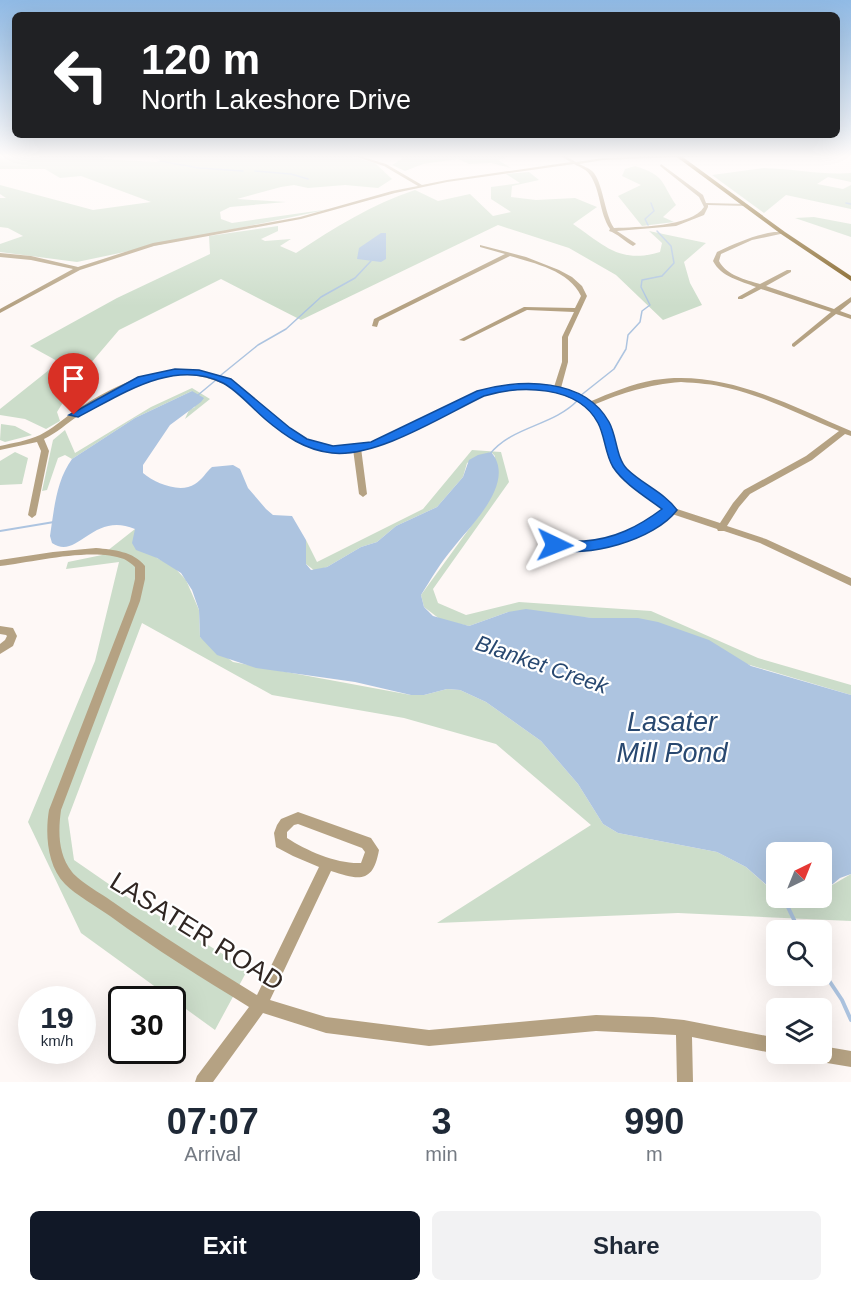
<!DOCTYPE html>
<html lang="en">
<head>
<meta charset="utf-8">
<style>
	body { margin:0; font-family:Helvetica,sans-serif; background:#f2f2f3; color:#1f2937; height:100vh; display:flex; flex-direction:column; font-size:22px; white-space:nowrap }
	* { box-sizing:border-box; margin:0 }
	p { font-size:20px; color:#747a83 }
	.icon { flex:none; width:33px; height:33px; fill:none; stroke:currentColor; stroke-width:2; stroke-linecap:round; stroke-linejoin:round }
	.map { position:relative; height:1082px; overflow:hidden }
	.panel { display:flex; flex-direction:column; background:#fff; flex:1 }
	.panel>* { flex:none }
	.guide { position:absolute; left:12px; top:12px; width:828px; height:126px; border-radius:9px; box-shadow:0 6px 24px #0002; background:#202124; color:#fff; overflow:hidden }
	.needle { width:39px; rotate:43deg }
	.controls { position:absolute; left:766px; top:842px; display:grid; gap:12px }
	.controls a { display:grid; place-items:center; width:66px; height:66px; border-radius:9px; background:#fff; box-shadow:0 6px 24px #0002; font-size:30px }
	.speed { position:absolute; left:18px; top:986px; display:flex; gap:12px; font-size:30px; font-weight:700; text-align:center }
	.speed>* { display:grid; place-content:center; width:78px; height:78px; border-radius:50%; background:#fff; box-shadow:0 6px 24px #0002; line-height:1 }
	.speed small { font-size:15px; font-weight:400 }
	.speed .limit { border:3px solid #111; border-radius:9px; background:#fff; color:#111 }
	.pin { position:absolute; display:grid; place-items:center; width:51px; height:51px; color:#fff; margin:-62px -26px; border-radius:50% 50% 50% 0; rotate:-45deg; box-shadow:0 0 6px #0007 }
	.pin .icon { rotate:45deg }
	.me { position:absolute; width:66px; margin:-33px; rotate:92deg; stroke-linejoin:round; filter:drop-shadow(0 0 4px #0008) }
	.turn { display:flex; align-items:center; gap:21px; height:126px; padding:0 30px; font-size:27px }
	.turn .icon { width:78px; height:78px; stroke-width:2.5 }
	.turn b { display:block; font-size:42px; line-height:51px }
	.eta { display:flex; justify-content:space-evenly; align-items:center; height:102px; text-align:center }
	.eta b { font-size:36px; font-weight:600; line-height:42px }
	.action { display:flex; gap:12px; margin-top:auto; padding:12px 30px }
	.action a { flex:1; height:69px; border-radius:9px; background:#111827; color:#fff; font-size:24px; font-weight:600; line-height:69px; text-align:center }
	.action a+a { background:#f2f2f3; color:#1f2937 }
	.map>svg:first-child { display:block }
	.green { fill:#ccddca }
	.water { fill:#adc4e0 }
	.lines { fill:none; stroke-linecap:round; stroke-linejoin:round }
	.stream-far2 { stroke:#adc4e0; stroke-width:1.5 }
	.stream-far1 { stroke:#adc4e0; stroke-width:2 }
	.stream { stroke:#adc4e0; stroke-width:4 }
	.minor { fill:#b5a283; fill-rule:evenodd }
	.major { fill:#7b5917; fill-rule:evenodd }
	.route { fill:#1a73e8; stroke:#114b97; stroke-width:1.5 }
	.labels { text-anchor:middle; stroke-width:4.5; stroke-linejoin:round; paint-order:stroke }
	.water-label { font-size:22px; font-style:italic; fill:#284870; stroke:#fff }
	.near-street-label { font-size:26px; fill:#302622; stroke:#fff }
	.near-water-label { font-size:27px; font-style:italic; fill:#284870; stroke:#fff }
</style>
</head>
<body>
<div class="map">
<svg width="851" height="1082" viewBox="0 0 851 1082">
	<rect width="100%" height="100%" fill="#fef8f6"/>
	<g class="green">
		<path d="M0,155h112l-11,4 55,3 6,-2 -21,-5h204l30,8 17,16 -14,9 -33,-3 -37,3 -14,-3 -13,2 -44,12 49,3 -56,5 -10,5 1,7 11,4 98,-14 -253,53 -77,-10v-8l23,-8 -15,-8 -8,-1v-29h6l-6,-4v-9l93,25 58,-8 -70,-26 -21,2 -15,-9h-45z"/>
		<path d="M398,155h118l-18,5 13,8 -20,-5 -22,1 -11,-5 -35,5 -18,7 -13,-6 10,-6z"/>
		<path d="M635,166c31,10 25,15 41,39l-13,12 11,5 -32,4 -24,-30 23,-11 -19,-9 3,-7z"/>
		<path d="M764,168c30,1 58,7 87,5v9l-23,-5 -11,7 26,5 8,-4v24l-65,-14 -22,18 -52,-38z"/>
		<path d="M529,172l10,8 -27,6 -1,11 25,3 39,-2 22,9 -24,17c32,22 47,40 87,28l2,-9 -13,-12 57,12 -22,19 6,21 12,22 -39,15 -47,-45 -47,-27 -71,-23 -197,95 -80,-41 -102,51 -40,47 -22,35 3,9 -14,8 -21,-10 -25,-4v-6l59,-47 -29,-16 87,-48 93,-44 -1,-18 69,-10v5l-17,8 4,2 26,-2 -11,7 16,7c38,-25 76,-49 119,-63l23,11 32,-7 23,22 18,-4 -20,-13v-12l29,-4 -14,-9z"/>
		<path d="M814,217l37,7v13l-56,-19z"/>
		<path d="M192,388l18,11 -25,20 4,-9 6,-3 -3,-16 -57,27 -63,41 -7,-4 -7,3 -11,32 -5,1 11,-51 12,-10 10,23 76,-46z"/>
		<path d="M1,424l14,2 17,9 -27,7 -5,-2z"/>
		<path d="M472,450l29,2 8,30 -76,107 5,14 28,12 53,-13 132,9 107,47 93,27v10l-259,-77 -84,-6 -39,14 -28,-6 -17,-13 -3,-12 64,-88 10,-51 -4,-4 -24,11 -4,14 -26,30 -41,19 -19,16 -16,5 -34,20 -12,4 -9,-7v-24l11,22 106,-53z"/>
		<path d="M15,452l13,6 -6,26 -22,1v-24z"/>
		<path d="M135,529l22,29 16,8 13,14 13,30 1,27 33,25 178,33h13l23,-6 13,1 26,12 55,39 37,43 25,40 15,9 99,19 29,15 38,34 38,-4v-6l29,-17v47l-173,-8 -241,10 154,-98 -95,-81 -92,-26 -132,-23 -130,-72 -74,195 6,42 55,38 119,71 -33,61 -134,-97 -53,-111 67,-161 24,-99 -53,7 2,-7 34,-7z"/>
	</g>
	<g class="water">
		<path d="M381,233h5v26l-5,3 -24,-3 2,-11z"/>
		<path d="M192,391l12,7 -3,4 -31,23 -27,40v8c12,10 37,21 52,11 7,-4 11,-12 17,-17l21,-2 7,4 8,19 18,21 7,6 19,1 14,24v24l5,6 16,-3 34,-20 16,-5 19,-16 41,-19 26,-30 6,-17 9,-5 13,-3c26,30 -20,73 -38,96 -12,14 -22,31 -32,47l3,12 9,9 36,10 39,-14 18,-3 66,9h46l20,4 51,18 42,26 100,29v179l-11,4 -18,15v-41h-45v42l-31,-27 -29,-15 -99,-19 -15,-9 -25,-40 -37,-43 -55,-39 -26,-12 -13,-1 -23,6h-13l-56,-13 -99,-14 -39,-13 -17,-18 -1,-27 -7,-20 -11,-17 -24,-15 -21,-8 -4,-7 3,-14c-43,-18 -57,32 -83,14l-2,-7c4,-26 6,-55 22,-77l63,-41z"/>
	</g>
	<g class="lines">
		<g class="stream-far2">
			<path d="M160,161l39,7 44,3"/>
			<path d="M255,171l36,3 17,5"/>
			<path d="M846,203l5,1"/>
			<path d="M648,225l-3,-6 9,-8 -3,-8"/>
			<path d="M221,375l37,-30 28,-16 35,-32 34,-19 16,-17"/>
			<path d="M198,395l18,-15"/>
			<path d="M580,396l34,-27 12,-20 2,-14 12,-13 2,-11 8,-6 -9,-18 1,-7 20,-4 12,-13 -3,-17 -14,-15"/>
			<path d="M489,455c24,-30 63,-28 89,-55"/>
		</g>
		<path class="stream-far1" d="M0,531l54,-9"/>
		<g class="stream">
			<path d="M783,897l16,33"/>
			<path d="M822,970l20,30 9,20"/>
		</g>
		<g class="minor">
			<path d="M351,155h5l30,9 36,21 25,-5 124,-18 -12,-7h4l13,7 27,-4 101,-3 -2,1 -99,4 -24,4c4,2 10,4 13,7 11,10 12,42 22,57 22,-1 78,-1 90,-21l-5,-10 -39,-31 1,-2 42,31 3,8 40,1 2,1 -2,1 -38,-1v2l-4,8 -28,11 -59,5 18,12 1,1 -3,2c-8,-4 -16,-13 -24,-15l1,-2c-11,-17 -9,-38 -20,-54 -3,-5 -10,-8 -16,-11l-127,18 -52,11 -94,26 -147,27 -74,24 -80,43v-4l73,-40 -42,-9 -31,-3v-4l31,3 47,11 75,-24 147,-26 92,-26 26,-5 -34,-20z"/>
			<path d="M774,232h9l2,1 -33,7 -31,14 -2,7c7,14 27,19 41,23l27,-14h4v2l-25,14 68,23 17,-12v5l-11,9 11,4v4l-15,-5 -42,33 -2,-1v-2l39,-32 -70,-23 -19,10h-4v-2l18,-10c-15,-6 -35,-10 -43,-26l4,-9c19,-9 37,-17 57,-20z"/>
			<path d="M480,245l46,12 33,13 13,7 10,9 5,10 -19,41v25l-7,26 21,8 7,6c21,-9 43,-18 65,-22 71,-11 134,25 197,51v5l-6,-2 -33,26 -62,34 -11,13 -12,19 39,13 85,39v8l-91,-43 -36,-12h-6l-1,-2 -45,-15c-32,26 -79,42 -120,33l-2,-2 2,-2 3,-1c41,2 78,-5 110,-32 -13,-10 -40,-28 -48,-42 -11,-18 -12,-41 -27,-58 -24,-27 -72,-25 -104,-15 -13,4 -25,11 -38,17 -23,11 -47,22 -70,34l-17,2 6,46 -4,3 -4,-3 -6,-45c-34,5 -62,-9 -86,-32 -11,-10 -23,-22 -36,-29 -23,-13 -49,-17 -75,-11 -28,7 -54,22 -78,39 -11,7 -21,17 -34,23l5,12 -13,64 -4,3 -4,-3 13,-64 -4,-9 -37,8v-4c13,-3 27,-5 40,-11 12,-6 22,-15 33,-23 32,-21 70,-42 110,-42 19,0 40,6 56,16 33,22 59,64 104,60 10,-1 22,-1 31,-5 9,-3 17,-7 25,-11 49,-23 99,-55 155,-43l8,-25v-25l12,-25 -47,-2 -63,31 -5,-1 65,-33 51,1 6,-12c-11,-25 -47,-33 -71,-40l-131,65 -2,6 -5,-1 2,-7 131,-65 -25,-7zM681,382c16,1 32,2 47,6 39,9 74,28 111,43l-33,25 -62,34 -11,13 -13,20 -46,-15 -48,-38 -6,-10 -14,-39 -13,-16c32,-13 54,-20 88,-23z"/>
			<path d="M96,548c18,2 37,3 49,18v13l-5,22 -79,209c-3,22 -3,44 11,62 8,10 30,22 41,30 47,33 95,63 144,93l62,-128 -26,-11 -17,-9 -2,-14 3,-8 4,-6 17,-7 73,26 8,12c-6,34 -20,30 -48,21l-61,129 56,17 103,13 167,-15 57,2 31,3 93,18v15h2l-2,1 -85,-17 1,45h-16l-1,-47 -80,-4 -167,15 -103,-13 -63,-20 -50,69h-18l2,-6 52,-69c-47,-29 -94,-58 -139,-91 -13,-9 -34,-21 -45,-32 -18,-18 -20,-51 -16,-74l81,-209 5,-22v-12c-3,-3 -7,-6 -11,-8 -32,-12 -90,3 -124,7v-6l53,-8zM298,824l64,24 3,4 -4,11c-24,1 -54,-12 -74,-25v-6l7,-7z"/>
			<path d="M0,626l13,2 4,8 -4,10 -13,8v-10l5,-4 2,-4 -1,-1 -6,-1z"/>
			<path d="M822,1046l29,5v16l-36,-6 -6,-2 -2,-6h15z"/>
		</g>
		<path class="major" d="M674,155h6l105,77 66,44v5l-70,-47z"/>
	</g>
	<linearGradient id="sky" x2="0" y2="1"><stop stop-color="#90bae5"/><stop offset="0.51" stop-color="#fffcfb"/><stop offset="1" stop-color="#fffcfb" stop-opacity="0"/></linearGradient>
	<rect width="851" height="306" fill="url(#sky)"/>
	<path class="route" d="M175,369l24,1 32,9 59,49 17,11 26,7 38,-4 106,-51c44,-12 107,-14 132,31 8,14 7,36 18,47 15,15 38,24 50,41 -22,30 -91,49 -127,39l-2,-4c7,-9 25,-3 36,-4 30,-2 54,-14 78,-32 -16,-12 -38,-25 -49,-42 -8,-13 -8,-31 -15,-44 -20,-38 -78,-38 -114,-27 -40,19 -107,62 -152,57 -27,-3 -47,-17 -67,-34 -13,-11 -27,-28 -42,-36 -50,-25 -102,12 -145,34l-9,-2 69,-38z"/>
	<g class="labels">
		<g class="water-label">
			<text transform="translate(542 664) rotate(19)" y="8">Blanket Creek</text>
		</g>
		<g class="near-street-label">
			<text transform="translate(197 931) rotate(32)" y="9">LASATER ROAD</text>
		</g>
		<g class="near-water-label">
			<text x="672" y="731">Lasater<tspan x="672" dy="31">Mill Pond</tspan></text>
		</g>
	</g>
</svg>
<div class="controls">
<a><svg class="needle" viewBox="-14 -14 28 28"><path d="M0-13l5 13h-10z" fill="#e53935"/><path d="M0 13l5-13h-10z" fill="#747a83"/></svg></a>
<a><svg class="icon" aria-label="search" viewBox="0 0 24 24"><circle cx="10" cy="10" r="6"/><path d="M15 15l6 6"/></svg></a>
<a><svg class="icon" aria-label="layers" viewBox="0 0 24 24"><path d="M12 4l9 5-9 5-9-5zM3 14l9 5 9-5"/></svg></a>
</div>
<div class="speed"><div>19<small>km/h</small></div><div class="limit">30</div></div>
<div class="pin" style="left:74px;top:415px;background:#d93025"><svg class="icon" aria-label="arrive" viewBox="0 0 24 24"><path d="M6 21V4h12l-3 4 3 4H6"/></svg></div>
<svg class="me" style="left:555px;top:545px" viewBox="-20 -20 40 40"><path d="M0-17L14 15 0 8-14 15z" fill="#1a73e8" stroke="#fff" stroke-width="4"/></svg>
<div class="guide">
<div class="turn"><svg class="icon" aria-label="left" viewBox="0 0 24 24"><path d="M17 20v-9H6M10 6l-5 5 5 5"/></svg><div><b>120 m</b>North Lakeshore Drive</div></div>
</div>
</div>
<section class="panel">
<div class="eta">
<div><b>07:07</b><p>Arrival</p></div>
<div><b>3</b><p>min</p></div>
<div><b>990</b><p>m</p></div>
</div>
<div class="action"><a>Exit</a><a>Share</a></div>
</section>
</body>
</html>
